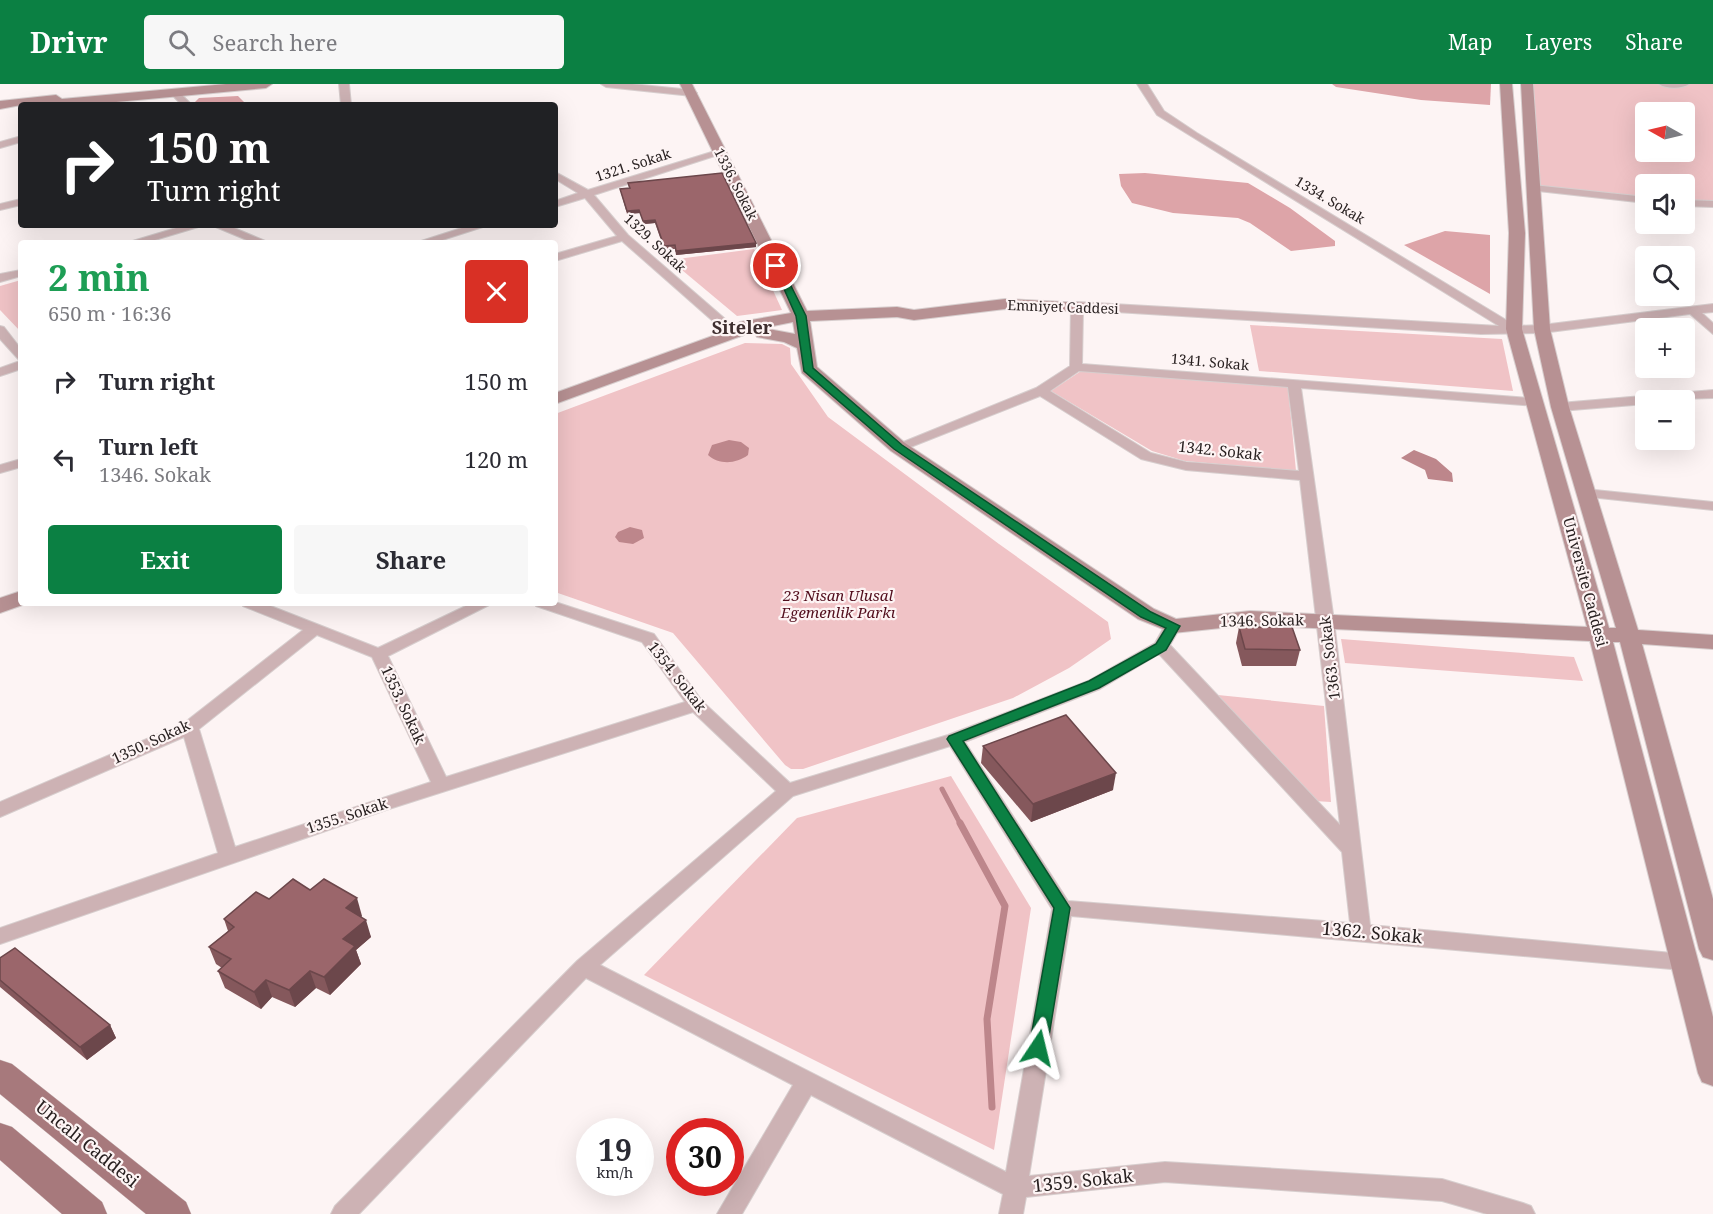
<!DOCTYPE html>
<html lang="en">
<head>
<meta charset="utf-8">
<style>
	body { margin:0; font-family:"Noto Serif",serif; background:#f7f7f7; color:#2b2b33; height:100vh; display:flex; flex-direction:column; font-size:22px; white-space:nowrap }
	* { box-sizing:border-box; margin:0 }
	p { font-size:20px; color:#7c7c81 }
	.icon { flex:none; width:33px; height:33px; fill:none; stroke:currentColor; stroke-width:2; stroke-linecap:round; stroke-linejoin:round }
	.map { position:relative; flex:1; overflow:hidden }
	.side { position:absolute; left:18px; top:156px; width:540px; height:366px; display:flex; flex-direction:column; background:#fff; border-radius:6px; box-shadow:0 6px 24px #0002 }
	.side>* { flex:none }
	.guide { position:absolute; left:18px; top:18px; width:540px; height:126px; border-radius:6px; box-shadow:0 6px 24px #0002; background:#202124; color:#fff; overflow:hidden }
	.needle { width:39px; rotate:278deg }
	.controls { position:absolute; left:1635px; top:18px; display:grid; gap:12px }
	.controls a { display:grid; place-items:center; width:60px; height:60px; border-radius:6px; background:#fff; box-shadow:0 6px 24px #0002; font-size:30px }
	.speed { position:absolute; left:576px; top:1034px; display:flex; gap:12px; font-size:30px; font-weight:700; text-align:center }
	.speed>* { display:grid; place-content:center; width:78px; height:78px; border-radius:50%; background:#fff; box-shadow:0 6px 24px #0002; line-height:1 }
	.speed small { font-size:15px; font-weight:400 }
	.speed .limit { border:9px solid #d22; background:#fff; color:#111 }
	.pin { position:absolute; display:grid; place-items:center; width:51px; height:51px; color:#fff; margin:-26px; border:3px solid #fff; border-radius:50%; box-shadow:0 2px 6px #0007 }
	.me { position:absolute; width:66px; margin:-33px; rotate:10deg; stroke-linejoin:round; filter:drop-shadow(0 0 4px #0008) }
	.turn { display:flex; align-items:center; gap:21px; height:126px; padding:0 30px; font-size:27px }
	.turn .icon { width:78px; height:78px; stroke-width:2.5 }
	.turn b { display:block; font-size:42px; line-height:51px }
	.round { display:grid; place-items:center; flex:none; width:63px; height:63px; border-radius:6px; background:#f7f7f7 }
	.head { display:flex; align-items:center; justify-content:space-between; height:102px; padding:0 30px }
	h1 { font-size:36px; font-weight:700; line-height:45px; color:#1e9e55 }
	.primary-button { display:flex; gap:12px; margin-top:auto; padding:12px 30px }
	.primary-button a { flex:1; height:69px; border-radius:6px; background:#0b8043; color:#fff; font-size:24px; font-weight:700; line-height:69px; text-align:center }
	.primary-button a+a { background:#f7f7f7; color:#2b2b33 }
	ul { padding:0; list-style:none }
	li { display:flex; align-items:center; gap:18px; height:78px; padding:0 30px }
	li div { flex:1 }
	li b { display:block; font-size:22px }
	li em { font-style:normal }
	header { display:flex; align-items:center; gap:36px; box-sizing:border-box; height:84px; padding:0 30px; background:#0b8043; color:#fff }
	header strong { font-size:28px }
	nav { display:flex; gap:33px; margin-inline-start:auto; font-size:21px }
	.search { width:420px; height:54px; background:#f7f7f7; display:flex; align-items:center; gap:15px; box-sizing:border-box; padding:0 21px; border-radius:6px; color:#7c7c81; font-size:22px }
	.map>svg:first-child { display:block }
	.green { fill:#f0c3c6; fill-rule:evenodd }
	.forest { fill:#dda4a8 }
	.water { fill:#bd868b }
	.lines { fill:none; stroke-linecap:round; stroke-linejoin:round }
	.stream-far1 { stroke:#bd868b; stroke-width:5 }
	.stream { stroke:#bd868b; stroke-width:7 }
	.street-casing { stroke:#d7cece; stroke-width:2 }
	.secondary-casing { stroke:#d7cece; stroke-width:2 }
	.primary-casing { stroke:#d7cece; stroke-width:1 }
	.street { fill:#cdb2b4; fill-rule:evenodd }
	.secondary { fill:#b79193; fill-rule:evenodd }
	.primary { fill:#a7797c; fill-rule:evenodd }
	.wall { fill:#85585c }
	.shaded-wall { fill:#6c474b }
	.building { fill:#9b666b; stroke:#6c474b; stroke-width:1.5 }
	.route { fill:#0b8043; stroke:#07532c; stroke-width:1.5 }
	.labels { text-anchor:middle; stroke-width:4.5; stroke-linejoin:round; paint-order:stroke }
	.far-street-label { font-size:14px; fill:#292121; stroke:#fdf4f4 }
	.street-label { font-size:15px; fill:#292121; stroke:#fdf4f4 }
	.park-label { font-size:15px; font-style:italic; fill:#510d1c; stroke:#fdf4f4 }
	.far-district-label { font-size:18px; font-weight:bold; fill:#3e2e2f; stroke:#fdf4f4 }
	.near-street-label { font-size:18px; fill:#292121; stroke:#fdf4f4 }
</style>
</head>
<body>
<header>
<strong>Drivr</strong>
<div class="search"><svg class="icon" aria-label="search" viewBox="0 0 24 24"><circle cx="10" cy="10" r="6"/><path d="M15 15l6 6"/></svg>Search here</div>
<nav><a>Map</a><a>Layers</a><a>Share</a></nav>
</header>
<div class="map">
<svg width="1713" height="1130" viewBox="0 0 1713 1130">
	<rect width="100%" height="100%" fill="#fdf4f4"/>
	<g class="green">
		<path d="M1527,0h186v120l-28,-1 -1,-19h-38l-1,16 -112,-12zM1646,28h38v40h-38z"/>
		<path d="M754,165l28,61 -45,6 -67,-56z"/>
		<path d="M21,196v52l-21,-22v-24z"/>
		<path d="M1250,241l252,14 11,52 -254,-20z"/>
		<path d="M745,259l37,1 8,4 1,16 37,53 171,127 109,78 3,17 -42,29 -56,30 -210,71h-12l-6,-4 -112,-132 -118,-41v-178z"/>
		<path d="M1081,287l207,16 8,84 -111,-10 -33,-10 -101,-60z"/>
		<path d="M1341,555l233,18 9,24 -238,-18z"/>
		<path d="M1218,611l106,11 7,96 -17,-1z"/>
		<path d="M951,692l80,132 -37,242 -350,-175 153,-157z"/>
	</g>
	<g class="forest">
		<path d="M1332,0h159l-1,21 -69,-5 -85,-13z"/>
		<path d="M238,12l9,9 -54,-1 6,-6z"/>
		<path d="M1145,89l103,10 42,25 45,33v5l-44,5 -41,-28 -12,-5 -65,-5 -41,-10 -11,-17 -2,-12z"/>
		<path d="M1445,147l45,4v59l-86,-49z"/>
	</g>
	<g class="water">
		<path d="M729,356l12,2 8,6 -1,7c-12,9 -29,10 -40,0l4,-10z"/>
		<path d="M1414,366l22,9 16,14 1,9 -25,-3 -3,-9 -24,-12z"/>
		<path d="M630,443l12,3 2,8 -11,6 -14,-2 -4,-5 3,-5z"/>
	</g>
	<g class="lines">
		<path class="stream-far1" d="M942,705l19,36"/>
		<path class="stream" d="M960,739l45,83 -18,113 5,88"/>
		<defs>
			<g id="street">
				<path d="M339,0h10l2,21h-10z"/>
				<path d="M601,0h31l60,6 5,3 -5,3 -86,-9z"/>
				<path d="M1137,0h10l17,27 33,22 319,193 26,-1 171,-21v8l-11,1 11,10v11l-23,-20 -148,19 -61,1 -398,-24 -1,54 459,35v6l-5,1 -235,-18 33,233 36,304 313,29 7,2 3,6 -3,6 -7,2 -612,-54 -42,260 136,-14 277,17 81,24 8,3 4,8h-48l-45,-13 -277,-19 -139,15 -3,17h-24l4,-20 -192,-99 -69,119h-25l76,-129 -207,-107 -227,236h-28l4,-8 242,-245 199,-170 -83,-79 -307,98 -386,134v-16l218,-75 -34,-116 -184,80v-15l184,-79 119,-93 -60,-24 -2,-3h22l115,45 94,-45h21l-105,53 58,121 239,-75 -43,-60 -106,-36 -2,-3 21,-1 99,32 48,67 88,82 158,-48 140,-54 67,-38 12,-21 6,-1 8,5 -11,19 170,180 -40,-345 -114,-10 -45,-11 -101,-63 -137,54h-10l-2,-3 145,-59 34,-22 1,-60 6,-4 422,24 -342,-211zM1079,287l209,16 11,84 -113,-9 -35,-9 -101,-62zM317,551l55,22 59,125 -196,65 -36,-118zM1159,570l183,198 8,71 -282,-22 -103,-159 135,-53zM950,662l102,163 -46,263 -406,-207 193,-169z"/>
				<path d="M1659,0h30c-7,5 -23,5 -30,0z"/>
				<path d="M174,5l3,1 15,15h-10l-13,-13z"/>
				<path d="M18,53l3,1v4l-21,6v-6z"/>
				<path d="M715,67l9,2 -130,42 34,40 111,96v6h-8l-109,-96 -67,20v-7l62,-18 -32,-38 -30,9v-6l23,-8 -23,-14v-7l33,18z"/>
				<path d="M1533,101l113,12v6l-117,-13 -1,-2z"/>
				<path d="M21,115v6l-21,5v-6z"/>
				<path d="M1684,116l29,1v6l-29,-1z"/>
				<path d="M186,141h19l-60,18h-19z"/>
				<path d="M211,141h16l43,18h-16z"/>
				<path d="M471,141h18l-56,18h-18z"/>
				<path d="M21,186v6l-21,6v-8z"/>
				<path d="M0,242l4,1 17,22v20l-21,7v-8l20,-7 -20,-22z"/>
				<path d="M1713,306v8l-67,2v4l-86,7 -7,-4 7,-4z"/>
				<path d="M21,375v8l-21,6v-8z"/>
				<path d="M1585,405l128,13v8l-133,-14 -2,-3 2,-3z"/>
			</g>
			<g id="secondary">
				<path d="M226,0h46l-6,4 -182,17h-63l-21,4v-8l56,-6 6,4z"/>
				<path d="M680,0h12l115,227 90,-4 17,3 91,-11 78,4 2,3 -8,5 -72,-2 -91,11 -17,-3 -87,4 7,46 88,76 249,166 22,10 74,-8 337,16 -81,-298 3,-96 -9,-149h12l13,149 -3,96 87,299h7l-65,-221 -17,-78 -13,-245h12l17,245 19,78 69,223 75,5v14l-71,-5 71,255v61l-10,-3 -4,-8 -79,-307h-7l100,375v69l-11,-4 -4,-9 -108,-432 -340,-16 -77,8 -35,-14 -247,-168 -89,-78 -5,-25 -13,-6 -27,-5 -2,-4 8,-5 -208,76v-11l174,-63 11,-8 51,-9zM793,238l2,12 -32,-6z"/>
				<path d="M21,507v12h7l-28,10v-15z"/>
			</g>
			<g id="primary">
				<path d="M0,976l12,4 174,138 5,12h-45l-146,-120z"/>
				<path d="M0,1039l12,4 90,75 5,12h-45l-62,-54z"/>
			</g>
		</defs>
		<use href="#street" class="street-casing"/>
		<use href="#secondary" class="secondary-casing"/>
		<use href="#primary" class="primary-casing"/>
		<use href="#street" class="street"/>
		<use href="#secondary" class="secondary"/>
		<use href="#primary" class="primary"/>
	</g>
	<g class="wall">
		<path d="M628,99l128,60v4l-80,8 -1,-6h-11l-9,-26 -11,1 -4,-11 -13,1 -7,-25 9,-1z"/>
		<path d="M1239,543l61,23 -4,16h-54l-6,-23z"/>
		<path d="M983,662l130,44 -82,32 -50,-59z"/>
		<path d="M269,815l93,17 -1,1 10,20 -15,13 5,14 -31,31 -14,-7 -21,19 -23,-10 -11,12 -36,-21 -7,-17 4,-3 -6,-4 -7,-17 19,-16 -4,-12z"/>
		<path d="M0,874l110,67 6,13 -29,22 -87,-73z"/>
	</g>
	<g class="shaded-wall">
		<path d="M639,126l1,3 -13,1v-3z"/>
		<path d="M655,136v3l-11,1 -1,-3z"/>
		<path d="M756,159v4l-80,8v-4z"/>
		<path d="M1116,689l-3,17 -82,32 2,-18z"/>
		<path d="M357,814l5,18 -10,10 -6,-18z"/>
		<path d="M366,836l5,17 -15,13 5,14 -31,31 -6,-18 19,-38z"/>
		<path d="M310,887l6,17 -21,19 -6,-17z"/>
		<path d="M266,896l6,17 -11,12 -7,-17z"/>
		<path d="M110,941l6,13 -29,22 -7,-13z"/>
	</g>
	<g class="building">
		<path d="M722,89l34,70 -80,8 -1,-6 -11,1 -9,-26 -12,1 -4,-11 -12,1 -7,-22 10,-1 -2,-5z"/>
		<path d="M1239,543h53l8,23 -55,-1z"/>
		<path d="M1066,631l50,58 -83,31 -50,-58z"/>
		<path d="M293,795l17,11 14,-11 33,19 -11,10 20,12 -23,19 12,7 -31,31 -14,-6 -21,19 -23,-10 -12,12 -36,-21 13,-12 -22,-12 25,-20 -10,-8 32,-27 13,7z"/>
		<path d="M15,864l95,77 -30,22 -80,-67v-22z"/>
	</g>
	<path class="route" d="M773,180l8,2 25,50 7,52 89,77 249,167 29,14 -14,24 -67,38 -136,53 107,167 -23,140 -3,5 -6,2 -6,-2 -3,-5 25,-140 -107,-169 2,-3 140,-55 67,-37 10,-16 -25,-11 -247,-168 -90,-78 -8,-55z"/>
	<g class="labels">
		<g class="far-street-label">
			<text transform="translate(633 81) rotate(-18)" y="5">1321. Sokak</text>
			<text transform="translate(736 100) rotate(63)" y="5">1336. Sokak</text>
			<text transform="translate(1330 116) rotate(31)" y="5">1334. Sokak</text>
			<text transform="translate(655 159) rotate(43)" y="5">1329. Sokak</text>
			<text transform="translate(1063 223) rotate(2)" y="5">Emniyet Caddesi</text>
			<text transform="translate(1210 278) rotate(5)" y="5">1341. Sokak</text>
		</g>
		<g class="street-label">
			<text transform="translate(1220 367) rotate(6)" y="5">1342. Sokak</text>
			<text transform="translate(1585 498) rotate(75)" y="5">Universite Caddesi</text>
			<text transform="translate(1262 537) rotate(-1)" y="5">1346. Sokak</text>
			<text transform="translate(1330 574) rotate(-97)" y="5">1363. Sokak</text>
			<text transform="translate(677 593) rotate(52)" y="5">1354. Sokak</text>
			<text transform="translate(403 621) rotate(65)" y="5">1353. Sokak</text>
			<text transform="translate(151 658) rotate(-25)" y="5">1350. Sokak</text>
			<text transform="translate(347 732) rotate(-18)" y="5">1355. Sokak</text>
		</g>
		<g class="park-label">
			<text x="838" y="517">23 Nisan Ulusal<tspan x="838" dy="17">Egemenlik Parkı</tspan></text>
		</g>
		<g class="far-district-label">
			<text x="742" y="250">Siteler</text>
		</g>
		<g class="near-street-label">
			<text transform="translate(1372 849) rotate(5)" y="6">1362. Sokak</text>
			<text transform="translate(87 1060) rotate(39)" y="6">Uncalı Caddesi</text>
			<text transform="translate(1083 1097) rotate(-6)" y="6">1359. Sokak</text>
		</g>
	</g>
</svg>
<div class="controls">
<a><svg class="needle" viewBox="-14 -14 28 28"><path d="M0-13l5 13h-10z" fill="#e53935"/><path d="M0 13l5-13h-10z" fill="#7c7c81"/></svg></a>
<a><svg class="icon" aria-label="sound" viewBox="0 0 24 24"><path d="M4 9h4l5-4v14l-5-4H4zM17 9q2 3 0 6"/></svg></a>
<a><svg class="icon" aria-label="search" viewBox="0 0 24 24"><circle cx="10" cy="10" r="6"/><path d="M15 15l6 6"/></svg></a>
<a>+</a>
<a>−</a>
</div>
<div class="speed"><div>19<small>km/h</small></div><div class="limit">30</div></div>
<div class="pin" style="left:776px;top:182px;background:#d93025"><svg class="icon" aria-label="arrive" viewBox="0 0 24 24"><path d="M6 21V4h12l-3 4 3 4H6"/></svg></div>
<svg class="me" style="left:1038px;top:964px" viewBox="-20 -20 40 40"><path d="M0-17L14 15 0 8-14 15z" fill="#0b8043" stroke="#fff" stroke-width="4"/></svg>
<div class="guide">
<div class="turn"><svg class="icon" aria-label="right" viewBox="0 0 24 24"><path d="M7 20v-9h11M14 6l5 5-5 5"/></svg><div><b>150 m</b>Turn right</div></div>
</div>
<section class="side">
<div class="head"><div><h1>2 min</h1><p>650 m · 16:36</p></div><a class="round" style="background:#d93025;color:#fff"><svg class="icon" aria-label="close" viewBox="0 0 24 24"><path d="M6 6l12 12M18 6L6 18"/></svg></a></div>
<ul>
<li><svg class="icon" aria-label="right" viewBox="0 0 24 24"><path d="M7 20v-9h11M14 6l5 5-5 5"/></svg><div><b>Turn right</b></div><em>150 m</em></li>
<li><svg class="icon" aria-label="left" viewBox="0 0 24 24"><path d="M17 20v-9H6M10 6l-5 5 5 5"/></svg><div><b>Turn left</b><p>1346. Sokak</p></div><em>120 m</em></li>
</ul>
<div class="primary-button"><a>Exit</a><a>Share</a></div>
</section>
</div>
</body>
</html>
